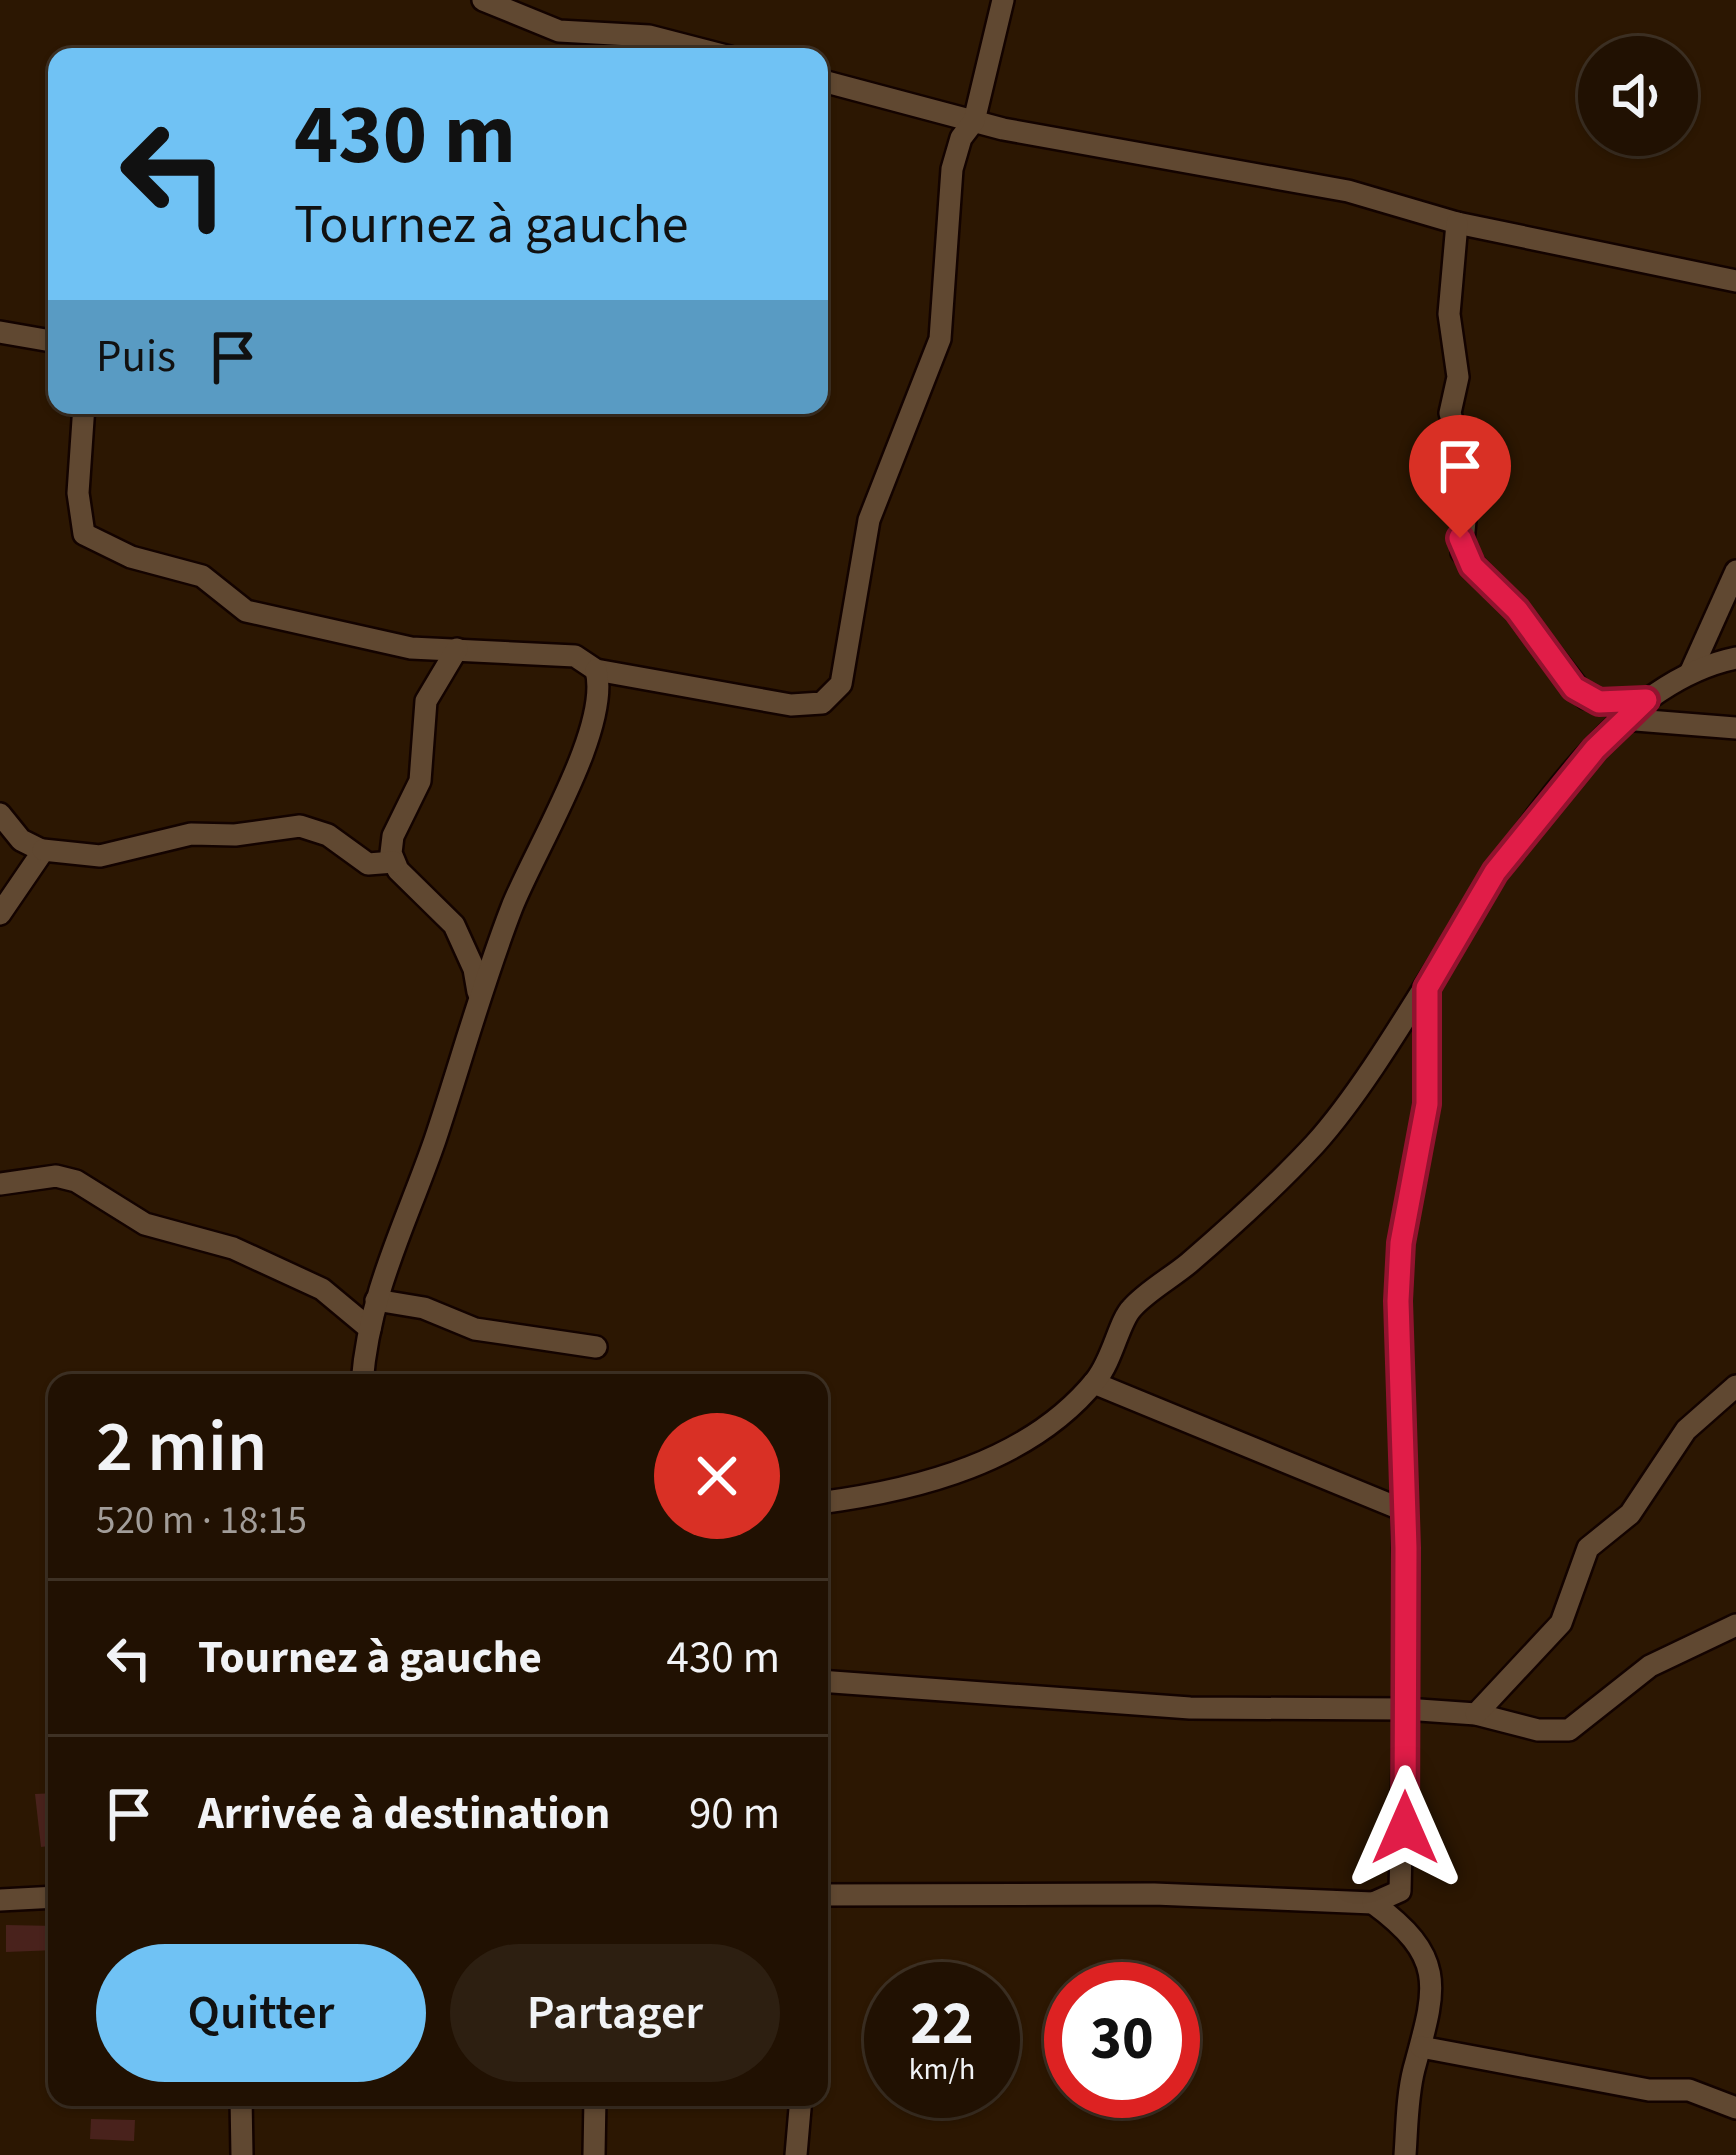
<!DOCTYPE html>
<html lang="fr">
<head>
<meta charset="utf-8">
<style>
	body { margin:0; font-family:"Source Sans 3",sans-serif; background:#2d1f11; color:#f1f3f6; height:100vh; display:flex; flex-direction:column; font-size:45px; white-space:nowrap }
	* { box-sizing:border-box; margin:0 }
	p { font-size:39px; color:#a29d99 }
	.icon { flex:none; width:66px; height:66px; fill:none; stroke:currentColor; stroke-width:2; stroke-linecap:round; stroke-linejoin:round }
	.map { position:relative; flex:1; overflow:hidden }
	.details { position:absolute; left:48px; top:1374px; width:780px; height:732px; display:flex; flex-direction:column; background:#211102; border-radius:24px; box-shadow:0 3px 9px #0004,0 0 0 3px #3e3124 }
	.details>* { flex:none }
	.guide { position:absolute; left:48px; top:48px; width:780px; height:366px; border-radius:24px; box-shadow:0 3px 9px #0004,0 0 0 3px #3e3124; background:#70c2f4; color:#111; overflow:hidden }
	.buttons { position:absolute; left:1578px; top:36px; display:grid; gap:24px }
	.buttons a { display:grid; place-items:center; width:120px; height:120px; border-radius:50%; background:#211102; box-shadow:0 3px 9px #0004,0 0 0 3px #3e3124; font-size:60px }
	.speed { position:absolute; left:864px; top:1962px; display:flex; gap:24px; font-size:60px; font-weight:700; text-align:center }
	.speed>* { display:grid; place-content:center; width:156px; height:156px; border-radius:50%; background:#211102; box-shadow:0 3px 9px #0004,0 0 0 3px #3e3124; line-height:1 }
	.speed small { font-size:30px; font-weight:400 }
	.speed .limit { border:18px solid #d22; background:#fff; color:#111 }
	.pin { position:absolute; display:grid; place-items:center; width:102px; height:102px; color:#fff; margin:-123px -51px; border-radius:50% 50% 50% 0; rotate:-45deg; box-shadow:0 0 12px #0007 }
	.pin .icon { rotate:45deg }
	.me { position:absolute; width:132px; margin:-66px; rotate:0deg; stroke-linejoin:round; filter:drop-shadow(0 0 9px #0008) }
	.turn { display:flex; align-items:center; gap:42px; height:252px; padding:0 48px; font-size:54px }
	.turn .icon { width:156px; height:156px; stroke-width:2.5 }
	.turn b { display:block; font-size:84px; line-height:102px }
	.then { display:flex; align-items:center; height:114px; padding:0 48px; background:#0003; gap:24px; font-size:45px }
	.round { display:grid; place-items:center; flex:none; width:126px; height:126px; border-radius:63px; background:#2d1f11 }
	.head { display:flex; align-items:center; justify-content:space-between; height:204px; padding:0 48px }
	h1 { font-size:72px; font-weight:600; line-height:90px }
	.cta { display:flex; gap:24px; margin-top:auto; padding:24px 48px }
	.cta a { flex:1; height:138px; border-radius:72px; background:#70c2f4; color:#111; font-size:48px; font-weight:600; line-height:138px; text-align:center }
	.cta a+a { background:#2d1f11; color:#f1f3f6 }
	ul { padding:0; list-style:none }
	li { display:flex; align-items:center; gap:36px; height:156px; padding:0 48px; border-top:3px solid #3e3124 }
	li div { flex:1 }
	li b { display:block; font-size:45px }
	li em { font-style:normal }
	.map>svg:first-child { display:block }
	.building { fill:#49221c }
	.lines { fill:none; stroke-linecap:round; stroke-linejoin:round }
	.minor-casing { stroke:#130300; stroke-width:26 }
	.minor { stroke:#604831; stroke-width:21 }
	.route-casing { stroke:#92132f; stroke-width:30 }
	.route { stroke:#e11d48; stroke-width:21 }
</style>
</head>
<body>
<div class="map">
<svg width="1736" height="2155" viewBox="0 0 1736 2155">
	<rect width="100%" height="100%" fill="#2c1702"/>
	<g class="building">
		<path d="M57,1793v52l-16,2 -6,-53z"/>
		<path d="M6,1925l51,1v24l-51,2z"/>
		<path d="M91,2119l44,1 -1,21 -44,-2z"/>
	</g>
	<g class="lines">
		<defs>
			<g id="minor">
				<path d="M483,0l76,31 90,5 81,21"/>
				<path d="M819,80l184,49 345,62 109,32 279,58"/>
				<path d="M1457,223l-8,91 9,63 -8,36 19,66 -7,73 55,58 69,88 31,5 28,-3"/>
				<path d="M0,332l57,10"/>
				<path d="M84,405l-6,88 6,41 47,23 71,19 44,35 165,37 164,8 21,14 195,35 31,-2 19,-19 28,-164 71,-181 12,-170 9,-31 13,-17 29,-121"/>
				<path d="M457,649l-31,52 -6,80 -27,55 -2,17 7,17 56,55 20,44 4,23"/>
				<path d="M1691,671l45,-100"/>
				<path d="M1623,719l113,9"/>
				<path d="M0,814l21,26 22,11 -43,63"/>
				<path d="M43,850l57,6 91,-22 44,1 65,-9 28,9 40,29 26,-2"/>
				<path d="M0,1184l56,-8 20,5 69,43 88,24 89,41 48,40"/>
				<path d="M376,1300l48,8 51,21 121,18"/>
				<path d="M362,1383c7,-91 44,-159 73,-243 26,-78 47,-156 77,-233 22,-56 99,-179 84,-237"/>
				<path d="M1094,1383l309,127"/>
				<path d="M819,1503c98,-13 211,-41 277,-123 17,-21 23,-59 36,-72 15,-17 39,-30 57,-45 43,-37 87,-77 126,-119 119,-132 239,-449 421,-486"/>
				<path d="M819,1681l371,27 215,1 71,5 62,16h31l81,-64 86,-41"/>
				<path d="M1476,1714l85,-91 27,-75 42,-34 56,-84 50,-44"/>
				<path d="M819,1895l335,-1 219,9 27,-12 6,-245 -8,-345 3,-58 26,-139v-116"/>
				<path d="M0,1900l57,-3"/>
				<path d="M1373,1903c75,55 63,85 41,166 -7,27 -7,58 -9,86"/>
				<path d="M1421,2047l228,43h40l47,18"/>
				<path d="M241,2097l1,58"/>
				<path d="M594,2155l1,-58"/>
				<path d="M796,2155l5,-58"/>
			</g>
		</defs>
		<use href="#minor" class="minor-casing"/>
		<use href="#minor" class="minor"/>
	</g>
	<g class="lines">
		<defs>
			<path id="route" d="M1405,1828l1,-280 -8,-247 3,-58 26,-139v-116l68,-116 100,-123 51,-49 -47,2 -25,-14 -57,-78 -45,-44 -12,-28"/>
		</defs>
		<use href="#route" class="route-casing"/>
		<use href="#route" class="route"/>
	</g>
</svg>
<div class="buttons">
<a><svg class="icon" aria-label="sound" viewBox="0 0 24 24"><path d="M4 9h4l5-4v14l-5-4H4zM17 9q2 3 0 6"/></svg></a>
</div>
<div class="speed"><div>22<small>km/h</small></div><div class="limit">30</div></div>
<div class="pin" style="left:1460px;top:538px;background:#d93025"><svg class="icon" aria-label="arrive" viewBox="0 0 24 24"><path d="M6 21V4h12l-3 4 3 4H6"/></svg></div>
<svg class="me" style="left:1405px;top:1828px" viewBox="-20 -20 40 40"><path d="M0-17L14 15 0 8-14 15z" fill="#e11d48" stroke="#fff" stroke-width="4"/></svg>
<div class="guide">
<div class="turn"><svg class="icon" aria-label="left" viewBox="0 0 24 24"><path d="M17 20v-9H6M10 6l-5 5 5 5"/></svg><div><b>430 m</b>Tournez à gauche</div></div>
<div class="then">Puis<svg class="icon" aria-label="arrive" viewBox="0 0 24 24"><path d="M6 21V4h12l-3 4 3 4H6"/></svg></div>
</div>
<section class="details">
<div class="head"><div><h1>2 min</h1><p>520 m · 18:15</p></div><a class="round" style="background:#d93025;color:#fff"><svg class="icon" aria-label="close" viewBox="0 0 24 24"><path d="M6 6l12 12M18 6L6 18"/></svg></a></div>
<ul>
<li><svg class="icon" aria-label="left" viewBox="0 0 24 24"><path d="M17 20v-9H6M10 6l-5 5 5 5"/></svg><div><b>Tournez à gauche</b></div><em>430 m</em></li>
<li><svg class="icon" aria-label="arrive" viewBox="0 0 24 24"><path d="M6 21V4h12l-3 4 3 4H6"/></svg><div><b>Arrivée à destination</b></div><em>90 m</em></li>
</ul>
<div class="cta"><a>Quitter</a><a>Partager</a></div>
</section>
</div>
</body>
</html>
